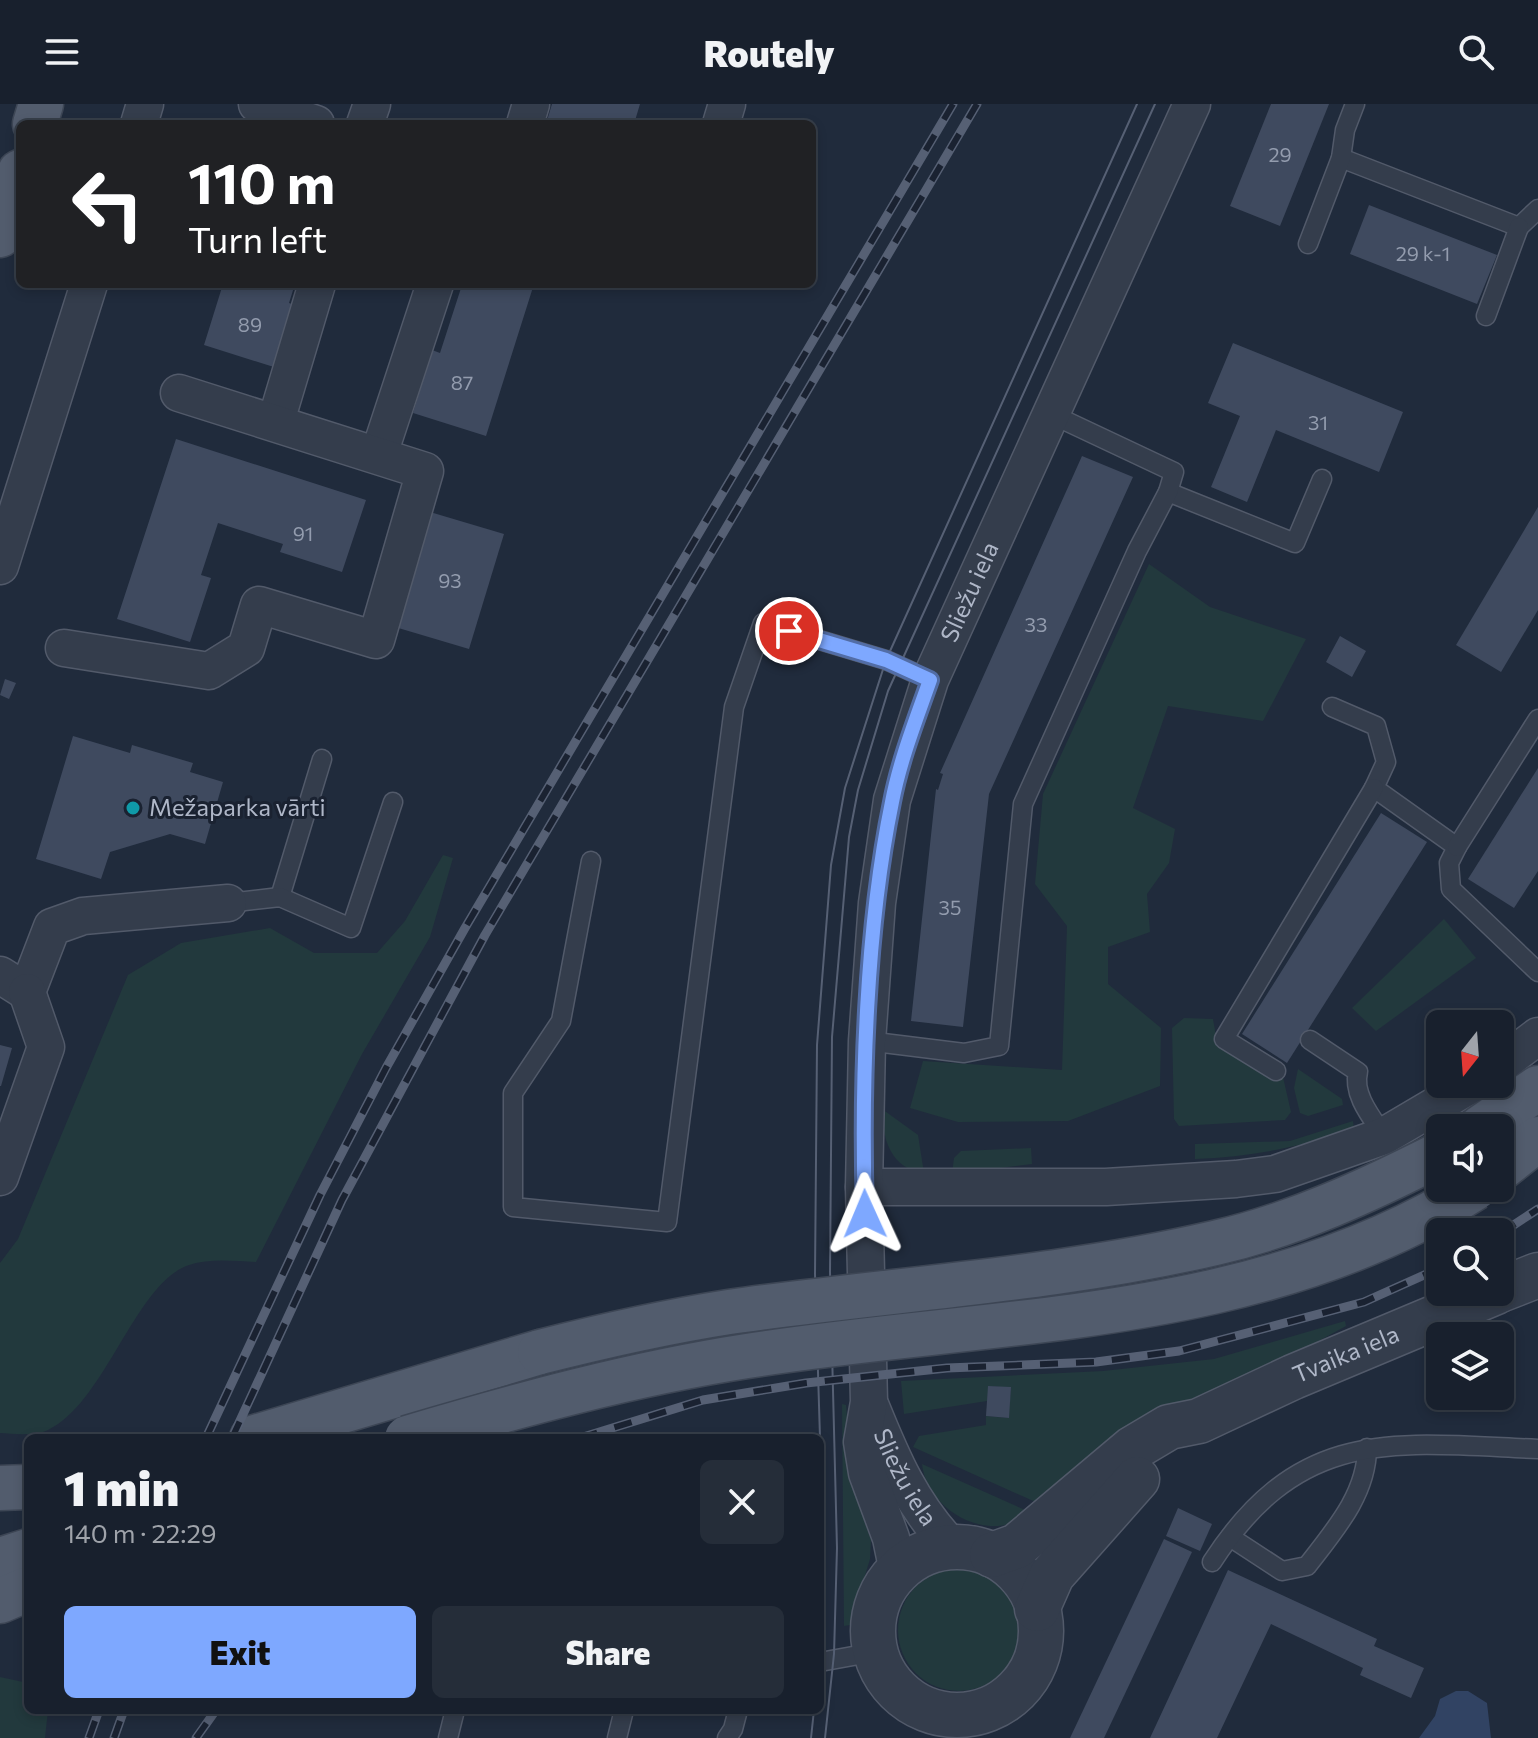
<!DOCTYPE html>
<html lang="en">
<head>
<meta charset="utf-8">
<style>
	body { margin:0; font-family:Commissioner,sans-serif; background:#252d39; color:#f1f3f6; height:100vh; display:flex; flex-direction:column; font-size:30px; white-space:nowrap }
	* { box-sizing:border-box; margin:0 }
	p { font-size:26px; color:#9fa3aa }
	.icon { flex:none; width:44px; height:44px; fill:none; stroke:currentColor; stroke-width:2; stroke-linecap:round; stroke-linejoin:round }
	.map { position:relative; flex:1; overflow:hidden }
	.panel { position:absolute; left:24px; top:1330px; width:800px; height:280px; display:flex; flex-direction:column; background:#18202d; border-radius:12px; box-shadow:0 4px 12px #0003,0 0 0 2px #363e49 }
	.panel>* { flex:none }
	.guide { position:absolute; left:16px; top:16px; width:800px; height:168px; border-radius:12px; box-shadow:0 4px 12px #0003,0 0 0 2px #363e49; background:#202124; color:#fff; overflow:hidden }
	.needle { width:52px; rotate:197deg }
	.tools { position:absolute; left:1426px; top:906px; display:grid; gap:16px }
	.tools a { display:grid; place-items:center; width:88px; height:88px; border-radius:12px; background:#18202d; box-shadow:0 4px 12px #0003,0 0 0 2px #363e49; font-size:40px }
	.pin { position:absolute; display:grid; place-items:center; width:68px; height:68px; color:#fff; margin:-34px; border:4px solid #fff; border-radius:50%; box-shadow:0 2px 8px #0007 }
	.me { position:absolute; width:88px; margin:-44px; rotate:359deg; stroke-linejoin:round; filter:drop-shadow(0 0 6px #0008) }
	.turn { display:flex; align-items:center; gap:28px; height:168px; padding:0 40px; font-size:36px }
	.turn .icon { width:104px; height:104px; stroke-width:2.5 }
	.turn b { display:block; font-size:56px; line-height:68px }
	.round { display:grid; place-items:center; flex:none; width:84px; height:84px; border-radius:12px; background:#252d39 }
	.summary { display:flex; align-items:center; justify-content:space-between; height:136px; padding:0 40px }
	h1 { font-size:48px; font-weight:800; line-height:60px }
	.button { display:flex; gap:16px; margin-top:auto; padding:16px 40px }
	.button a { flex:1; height:92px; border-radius:12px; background:#7ea8ff; color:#111; font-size:32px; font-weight:800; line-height:92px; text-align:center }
	.button a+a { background:#252d39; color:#f1f3f6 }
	header { display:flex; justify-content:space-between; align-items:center; height:104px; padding:0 40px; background:#18202d; font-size:36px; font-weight:800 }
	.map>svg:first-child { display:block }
	.green { fill:#22393d }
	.water { fill:#314363 }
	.building { fill:#3f4a5f }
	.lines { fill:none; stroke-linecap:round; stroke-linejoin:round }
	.service-casing { stroke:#525a6a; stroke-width:21 }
	.minor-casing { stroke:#525a6a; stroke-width:39 }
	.tertiary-casing { stroke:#525a6a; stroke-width:47 }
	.primary-casing { stroke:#3d4655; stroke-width:47 }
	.service { stroke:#343d4c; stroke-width:18 }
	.minor { stroke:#343d4c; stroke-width:36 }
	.tertiary { stroke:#343d4c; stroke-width:44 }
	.primary { stroke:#525c6d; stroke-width:44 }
	.tram { stroke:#566074; stroke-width:2 }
	.rail-casing { stroke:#566074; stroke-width:9 }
	.rail { stroke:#1a2231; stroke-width:6; stroke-dasharray:18; stroke-linecap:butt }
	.primary-bridge-casing { stroke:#3d4655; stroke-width:47; stroke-linecap:butt }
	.primary-bridge { stroke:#525c6d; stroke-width:44 }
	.route-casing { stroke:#526da6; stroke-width:20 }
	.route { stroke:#7ea8ff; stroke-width:14 }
	.culture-dot { fill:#0f9aa8; stroke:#1a2231; stroke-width:3 }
	.labels { text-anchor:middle; stroke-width:6; stroke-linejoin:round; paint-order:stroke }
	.number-label { font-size:20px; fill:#939cae }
	.street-label { font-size:24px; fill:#afb7c8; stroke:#1a2231 }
	.poi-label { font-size:24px; fill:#afb7c8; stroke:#1a2231; text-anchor:start }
</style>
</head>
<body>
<header><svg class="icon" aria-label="menu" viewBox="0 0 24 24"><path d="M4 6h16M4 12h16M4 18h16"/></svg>Routely<svg class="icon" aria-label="search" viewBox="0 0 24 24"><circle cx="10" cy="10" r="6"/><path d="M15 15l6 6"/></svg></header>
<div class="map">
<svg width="1538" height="1634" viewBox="0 0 1538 1634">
	<rect width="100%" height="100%" fill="#202b3c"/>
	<g class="green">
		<path d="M1149,460l61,43 96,32 -43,82 -95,-15 -35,102 42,21 -6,34 -22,31 3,38 -42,15v37l53,44 -1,58 -92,35 -110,1 -48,-14 13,-47 139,9 5,-144 -32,-42 8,-90z"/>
		<path d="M443,751l10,3 -23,79 -68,117 -106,208c-22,-1 -46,-4 -67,3 -54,18 -83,137 -141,165 -11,6 -35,4 -48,3v-170l18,-24 110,-264 53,-32 89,-15 44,25h63l28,-32z"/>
		<path d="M1444,815l32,39 -100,73 -24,-23z"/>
		<path d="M1184,914l29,1 4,23 21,15 45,20 8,35 -6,8 -106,6 -5,-7 -2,-91z"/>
		<path d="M1298,965l44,30 1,6 -35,11 -8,-3 -6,-25z"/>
		<path d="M882,1005l36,26 6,38c-33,-4 -42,-34 -42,-64z"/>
		<path d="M1353,1017l1,8c-54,18 -102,28 -159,30v-15l95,-3z"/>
		<path d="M1031,1044l1,16 -80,10 2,-16 7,-7z"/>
		<path d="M1345,1217l1,5 -62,34 -125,55 -119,89 -127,-57 6,-11 67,-11v-9l22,2 3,-30 -22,-2 -2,15 -83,13 -3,-33 202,-10 111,-12z"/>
		<path d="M842,1300l4,1 7,82 18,53 -1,19 -20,66 -6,1z"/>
		<path d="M922,1360l103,46 4,4c-38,31 -102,-2 -107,-50z"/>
		<circle cx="959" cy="1526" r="61"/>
		<path d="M0,1573l28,6v27h20l-3,28h-45z"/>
	</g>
	<path class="water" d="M1456,1587h12l19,12 4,35h-72l16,-22 5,-17z"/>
	<g class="building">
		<path d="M552,0h88l-6,20h-88z"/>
		<path d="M1271,0h58l-49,122 -50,-20z"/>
		<path d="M1369,101l128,50 -20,49 -127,-50z"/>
		<path d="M223,180h72l-6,19 8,3 -20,62 -73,-23z"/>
		<path d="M452,180h82l-48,152 -73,-23 19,-63 8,3 21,-65z"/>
		<path d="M1233,239l170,69 -24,60 -103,-42 -29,72 -36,-15 29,-71 -32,-13z"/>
		<path d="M176,335l190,61 -24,72 -62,-20 3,-8 -65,-21 -17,52 10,3 -21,64 -73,-23z"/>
		<path d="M1082,352l51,21 -144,317 -26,233 -52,-6 25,-232 2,1 5,-16 -3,-1z"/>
		<path d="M1538,403v103l-37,62 -45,-27z"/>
		<path d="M430,408l74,22 -35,115 -74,-22z"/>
		<path d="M1340,532l26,15 -14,26 -26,-15z"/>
		<path d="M5,575l11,4 -7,16 -9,-4z"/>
		<path d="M73,632l57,17 2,-8 61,18 -3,9 33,10 -18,62 -35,-10 -60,18 -9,27 -65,-20z"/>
		<path d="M1538,664v103l-24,37 -46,-29z"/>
		<path d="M1381,709l46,29 -140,221 -45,-29z"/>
		<path d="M0,941l12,3 -11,38h-1z"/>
		<path d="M988,1282l23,1 -2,31 -23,-2z"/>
		<path d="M1178,1404l34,16 -12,27 -34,-15z"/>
		<path d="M1164,1435l28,13 -88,186h-34z"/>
		<path d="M1228,1466l149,69 -3,7 50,22 -13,30 -51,-23 3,-7 -92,-44 -54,114h-67z"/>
	</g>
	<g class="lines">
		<defs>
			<g id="service">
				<path d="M1341,54l178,69 19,-18"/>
				<path d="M1308,140l33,-86 4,-28 10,-26"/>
				<path d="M1486,212l33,-89"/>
				<path d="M1168,388l127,51 27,-64"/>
				<path d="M1332,603l44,19 10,36 -12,26 83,59 -8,16 2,26 87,83"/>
				<path d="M1457,743l81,-128"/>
				<path d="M591,757l-30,160 -48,72v114l154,15 67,-515 29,-84 123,37 44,20"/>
				<path d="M280,793l42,-138"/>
				<path d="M228,799l52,-6 71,31 42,-126"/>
				<path d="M1310,936l48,32c-6,22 14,46 26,64"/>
				<path d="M867,937l97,12 35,-7 24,-242 114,-253 31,-59 6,-20 -123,-58"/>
				<path d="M1276,967l-52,-32 150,-251"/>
				<path d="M1230,1433l52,34 25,-5c27,-35 60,-72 60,-118"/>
				<path d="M1212,1458c89,-137 182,-119 326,-113"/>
				<path d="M820,1558l55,-10"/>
				<path d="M448,1634l7,-28"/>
				<path d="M617,1634l7,-28"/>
				<path d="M727,1634l6,-9 5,-19"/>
			</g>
			<g id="minor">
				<path d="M257,0l59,20"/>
				<path d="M139,20l6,-20"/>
				<path d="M365,20l7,-20"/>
				<path d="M525,20l6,-20"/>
				<path d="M721,20l6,-20"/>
				<path d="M276,317l41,-137"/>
				<path d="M379,350l56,-170"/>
				<path d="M0,462l89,-282"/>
				<path d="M64,544l145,23 37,-23 13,-43 117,35 49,-169 -246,-78"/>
				<path d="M0,871l27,17 25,-65 31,-11 145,-13"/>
				<path d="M1500,961l38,-29"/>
				<path d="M0,1073l46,-130 -19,-55"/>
				<path d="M864,1083h242l130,-8 39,-5 109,-38 88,-52"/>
				<path id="s1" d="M871,1303c21,52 41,99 81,140"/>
				<path id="s2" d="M898,1468l-7,-34 -24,-65 -5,-31 7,-40 -5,-215 3,-146 10,-138 15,-103 38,-120 262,-576"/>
			</g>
			<g id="tertiary">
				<path d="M1500,1186l38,-15"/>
				<circle cx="957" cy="1527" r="84"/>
				<path id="s3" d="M992,1451l25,-9 115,-97 37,-22 30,-6 94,-44 203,-85"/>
				<path d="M1037,1505l15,-34 85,-96"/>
			</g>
			<g id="primary">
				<path d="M35,20l6,-20"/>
				<path d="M0,131l20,-63"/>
				<path d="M1480,1024l58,-40"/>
				<path d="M1500,1065l38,-30"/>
				<path d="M252,1334l288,-86"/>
				<path d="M0,1384l28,-1"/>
				<path d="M0,1456l28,-9"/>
				<path d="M0,1497l28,-12"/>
			</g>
		</defs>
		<use href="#service" class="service-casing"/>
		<use href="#minor" class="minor-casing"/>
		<use href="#tertiary" class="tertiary-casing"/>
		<use href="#primary" class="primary-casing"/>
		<use href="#service" class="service"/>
		<use href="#minor" class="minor"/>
		<use href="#tertiary" class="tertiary"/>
		<use href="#primary" class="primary"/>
		<g class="tram">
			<path d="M820,1334l-5,-164 2,-229 14,-180 14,-77 41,-128 251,-556"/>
			<path d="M820,1343v219"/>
			<path d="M811,1634l3,-28"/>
			<path d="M825,1634l9,-84 3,-106 -7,-276 2,-235 17,-200 9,-47 30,-99 267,-587"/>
		</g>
		<defs>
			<g id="rail">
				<path d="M1500,1130l38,-25"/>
				<path d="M206,1334l114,-243 66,-127 79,-140 488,-824"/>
				<path d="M232,1334l110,-238 143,-265 492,-831"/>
				<path d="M580,1334l123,-38 103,-17 141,-15 149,-6 83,-11 185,-49 76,-34"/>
				<path d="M89,1634l10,-28"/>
				<path d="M114,1634l10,-28"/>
				<path d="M196,1634l20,-28"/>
			</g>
		</defs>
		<use href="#rail" class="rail-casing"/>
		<use href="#rail" class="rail"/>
		<defs>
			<g id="primary-bridge">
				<path d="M540,1248c63,-16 125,-30 189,-40 162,-23 327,-32 486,-69 79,-18 154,-53 225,-89"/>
				<path d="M407,1334c112,-33 224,-64 340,-82 245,-39 511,-30 728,-168"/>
			</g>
		</defs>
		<use href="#primary-bridge" class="primary-bridge-casing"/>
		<use href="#primary-bridge" class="primary-bridge"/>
	</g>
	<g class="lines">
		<defs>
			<path id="route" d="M789,527l97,29 44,20c-14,40 -30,80 -38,122 -26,126 -31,282 -27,412"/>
		</defs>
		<use href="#route" class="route-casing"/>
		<use href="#route" class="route"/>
	</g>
	<circle class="culture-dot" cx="133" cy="704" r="8"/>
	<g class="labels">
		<g class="number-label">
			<text x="1280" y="58">29</text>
			<text x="1423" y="157">29 k-1</text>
			<text x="250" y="228">89</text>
			<text x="462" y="286">87</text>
			<text x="1318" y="326">31</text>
			<text x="303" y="437">91</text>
			<text x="450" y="484">93</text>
			<text x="1036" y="528">33</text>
			<text x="950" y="811">35</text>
		</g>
		<g class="street-label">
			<text dy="8" stroke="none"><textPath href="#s2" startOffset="1002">Sliežu iela</textPath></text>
			<text dy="8" stroke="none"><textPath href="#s3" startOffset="412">Tvaika iela</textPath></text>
			<text dy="8" stroke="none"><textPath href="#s1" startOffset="78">Sliežu iela</textPath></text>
		</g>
		<g class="poi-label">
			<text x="149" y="712">Mežaparka vārti</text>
		</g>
	</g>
</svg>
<div class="tools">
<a><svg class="needle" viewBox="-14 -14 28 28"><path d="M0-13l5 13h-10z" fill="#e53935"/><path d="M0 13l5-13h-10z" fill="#9fa3aa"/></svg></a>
<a><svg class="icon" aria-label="sound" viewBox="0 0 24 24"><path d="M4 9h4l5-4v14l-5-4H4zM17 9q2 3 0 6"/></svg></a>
<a><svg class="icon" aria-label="search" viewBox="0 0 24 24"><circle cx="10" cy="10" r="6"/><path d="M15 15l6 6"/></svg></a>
<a><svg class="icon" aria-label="layers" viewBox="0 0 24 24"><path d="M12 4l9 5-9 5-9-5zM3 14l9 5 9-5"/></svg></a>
</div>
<div class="pin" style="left:789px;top:527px;background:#d93025"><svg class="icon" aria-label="arrive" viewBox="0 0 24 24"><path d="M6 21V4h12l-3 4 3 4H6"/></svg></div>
<svg class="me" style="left:865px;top:1110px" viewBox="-20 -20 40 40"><path d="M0-17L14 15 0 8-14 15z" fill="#7ea8ff" stroke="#fff" stroke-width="4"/></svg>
<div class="guide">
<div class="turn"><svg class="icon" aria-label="left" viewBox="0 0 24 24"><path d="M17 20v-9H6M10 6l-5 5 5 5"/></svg><div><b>110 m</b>Turn left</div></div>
</div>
<section class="panel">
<div class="summary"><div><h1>1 min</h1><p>140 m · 22:29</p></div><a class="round"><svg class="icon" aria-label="close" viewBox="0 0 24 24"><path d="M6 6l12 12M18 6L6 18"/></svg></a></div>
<div class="button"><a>Exit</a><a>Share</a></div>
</section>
</div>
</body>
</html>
